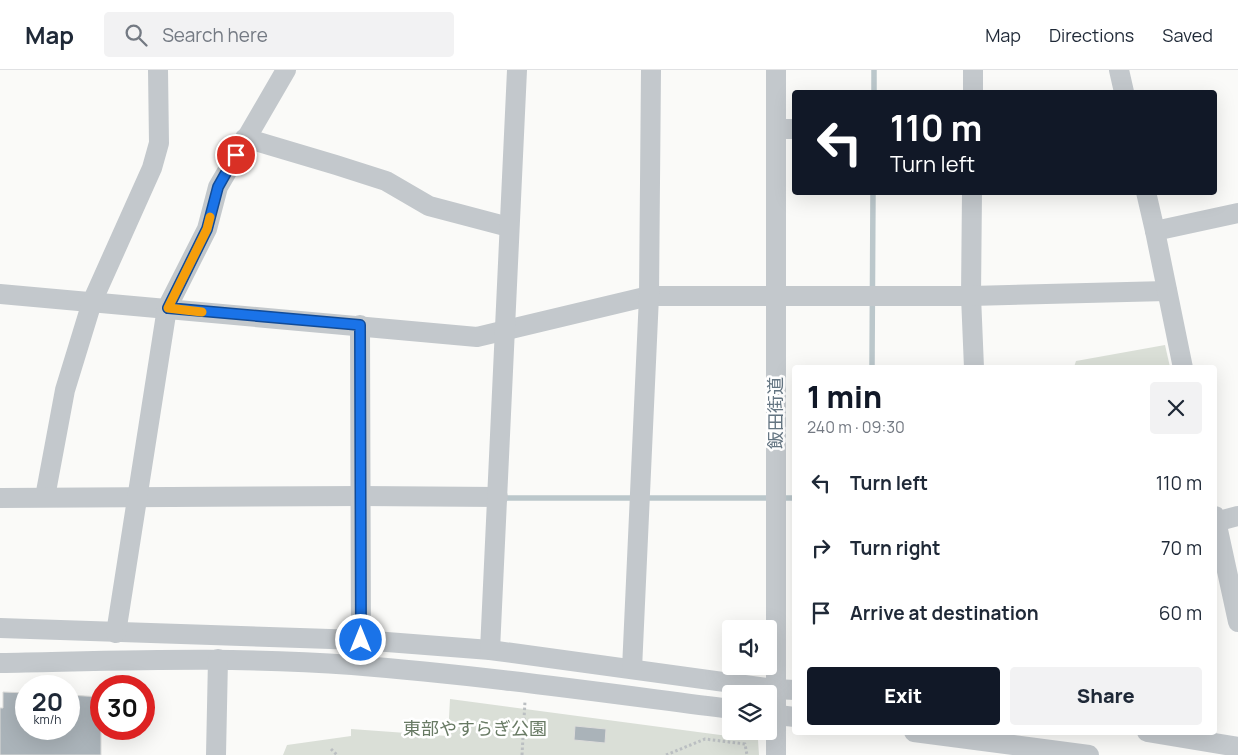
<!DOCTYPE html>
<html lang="en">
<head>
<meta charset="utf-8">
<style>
	body { margin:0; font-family:Manrope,"Noto Sans JP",sans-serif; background:#f2f2f3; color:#1f2937; height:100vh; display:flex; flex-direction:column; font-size:19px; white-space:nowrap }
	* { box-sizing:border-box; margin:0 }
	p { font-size:16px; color:#747a83 }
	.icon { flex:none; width:28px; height:28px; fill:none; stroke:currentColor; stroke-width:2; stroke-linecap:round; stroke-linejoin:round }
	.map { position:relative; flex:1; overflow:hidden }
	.panel { position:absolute; left:792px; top:295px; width:425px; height:370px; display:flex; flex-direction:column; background:#fff; border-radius:5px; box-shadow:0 5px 20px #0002 }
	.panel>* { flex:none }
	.banner { position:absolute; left:792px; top:20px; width:425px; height:105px; border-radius:5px; box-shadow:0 5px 20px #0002; background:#111827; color:#fff; overflow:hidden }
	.tools { position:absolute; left:722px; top:550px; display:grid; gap:10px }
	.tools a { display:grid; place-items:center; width:55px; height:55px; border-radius:5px; background:#fff; box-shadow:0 5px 20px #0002; font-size:25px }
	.speed { position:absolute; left:15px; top:605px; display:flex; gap:10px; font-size:25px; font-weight:700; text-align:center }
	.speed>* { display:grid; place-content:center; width:65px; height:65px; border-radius:50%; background:#fff; box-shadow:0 5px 20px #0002; line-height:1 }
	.speed small { font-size:12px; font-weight:400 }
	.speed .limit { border:8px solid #d22; background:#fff; color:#111 }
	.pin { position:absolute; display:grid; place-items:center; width:42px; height:42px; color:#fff; margin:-21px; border:2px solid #fff; border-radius:50%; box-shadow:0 1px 5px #0007 }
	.me { position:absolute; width:55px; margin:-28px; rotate:0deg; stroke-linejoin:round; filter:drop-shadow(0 0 4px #0008) }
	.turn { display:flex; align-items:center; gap:18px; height:105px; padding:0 15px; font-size:22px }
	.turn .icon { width:65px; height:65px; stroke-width:2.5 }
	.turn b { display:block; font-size:35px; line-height:42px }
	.round { display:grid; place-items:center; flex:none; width:52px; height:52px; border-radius:5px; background:#f2f2f3 }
	.headline { display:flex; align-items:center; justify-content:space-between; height:85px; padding:0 15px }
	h1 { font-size:30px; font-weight:800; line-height:38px; color:#111827 }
	.cta { display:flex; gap:10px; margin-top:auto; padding:10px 15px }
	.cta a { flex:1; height:58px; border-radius:5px; background:#111827; color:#fff; font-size:20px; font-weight:800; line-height:58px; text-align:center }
	.cta a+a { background:#f2f2f3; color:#1f2937 }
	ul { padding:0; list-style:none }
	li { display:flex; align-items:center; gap:15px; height:65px; padding:0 15px }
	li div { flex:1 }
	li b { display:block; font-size:19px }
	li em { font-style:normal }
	header { display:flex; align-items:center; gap:30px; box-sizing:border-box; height:70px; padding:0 25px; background:#fff; border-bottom:1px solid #e0e1e3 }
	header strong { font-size:24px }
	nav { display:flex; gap:28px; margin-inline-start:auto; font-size:18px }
	.search { width:350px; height:45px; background:#f2f2f3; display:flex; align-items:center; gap:12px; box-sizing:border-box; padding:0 18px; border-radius:5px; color:#747a83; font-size:19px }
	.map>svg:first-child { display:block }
	.green { fill:#dadfd7 }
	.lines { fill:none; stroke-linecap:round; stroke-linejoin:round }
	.stream { stroke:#bbc7cb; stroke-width:5.5 }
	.building { fill:#aab3b9; stroke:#dcdcda }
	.path { stroke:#bbbfc2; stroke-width:3; stroke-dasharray:2.5 2.5; stroke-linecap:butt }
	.minor { stroke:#c3c8cc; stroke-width:20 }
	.route-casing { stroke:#114b97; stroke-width:12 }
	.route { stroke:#1a73e8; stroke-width:9 }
	.slow { stroke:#f59e0b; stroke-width:9 }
	.labels { text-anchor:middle; stroke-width:5; stroke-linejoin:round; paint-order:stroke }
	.street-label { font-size:18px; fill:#657683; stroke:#fff }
	.park-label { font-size:18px; fill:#687a64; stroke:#fff }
</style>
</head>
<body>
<header>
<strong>Map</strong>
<div class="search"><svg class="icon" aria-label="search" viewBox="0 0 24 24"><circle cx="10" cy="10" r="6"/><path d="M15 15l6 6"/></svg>Search here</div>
<nav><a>Map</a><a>Directions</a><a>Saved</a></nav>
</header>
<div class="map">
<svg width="1238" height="685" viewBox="0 0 1238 685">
	<rect width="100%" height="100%" fill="#fafaf8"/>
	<g class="green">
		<path d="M1165,275l5,22h-96l2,-6z"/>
		<path d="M450,629l308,41 1,15h-476l4,-10 64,-9v-7l97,7z"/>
	</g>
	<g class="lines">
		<g class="stream">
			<path d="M874,22v-22"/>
			<path d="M872,298l1,-176"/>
			<path d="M502,428h293"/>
		</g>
	</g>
	<g class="building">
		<path d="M3,622l23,1v36h43v-34l32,2v58h-101v-47h3z"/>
		<path d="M575,656l31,3 -1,14 -31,-3z"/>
	</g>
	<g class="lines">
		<g class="path">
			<path d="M331,679l6,6"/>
			<path d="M522,685l3,-54"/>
			<path d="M666,685l39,-16 40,5 2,11"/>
		</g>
		<g class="minor">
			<path d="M1119,0l5,22"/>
			<path d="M973,22v-22"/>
			<path d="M776,59h19"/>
			<path d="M245,68l91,27 50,16 43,25 80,21"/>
			<path d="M972,122l-1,104 3,72"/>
			<path d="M1146,122l9,39"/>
			<path d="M0,224l477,43 172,-41h322l196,-5"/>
			<path d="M360,255l1,315"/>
			<path d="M1183,298l-28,-137 83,-18"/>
			<path d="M45,427l20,-107 27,-88 60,-134 7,-25 -1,-73"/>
			<path d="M0,428l361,-2 137,1"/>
			<path d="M1215,446l23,106"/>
			<path d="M1215,452l23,-6"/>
			<path d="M0,558l361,12 129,10 285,39 20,1"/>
			<path d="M116,563l51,-325 40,-79 11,-42 68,-117"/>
			<path d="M490,580l27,-580"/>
			<path d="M0,593c117,-2 235,-7 352,2 127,10 253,28 379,44"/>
			<path d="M632,599l17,-373 2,-226"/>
			<path d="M769,644l26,3"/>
			<path d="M914,662l175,23"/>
			<path d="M1147,662l91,15"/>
			<path d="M216,685l2,-96"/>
			<path d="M776,685v-685"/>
		</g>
	</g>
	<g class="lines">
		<defs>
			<path id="route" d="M236,85l-18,32 -11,42 -39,79 192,17 1,315"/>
		</defs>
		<use href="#route" class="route-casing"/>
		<use href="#route" class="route"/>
		<path class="slow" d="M202,242l-34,-4 39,-79 3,-12"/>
	</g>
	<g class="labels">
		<g class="street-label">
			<text transform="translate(776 343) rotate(-90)" y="6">飯田街道</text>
		</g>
		<g class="park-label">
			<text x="475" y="665">東部やすらぎ公園</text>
		</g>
	</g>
</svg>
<div class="tools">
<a><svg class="icon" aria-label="sound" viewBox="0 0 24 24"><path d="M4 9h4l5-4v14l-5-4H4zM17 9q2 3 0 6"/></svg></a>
<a><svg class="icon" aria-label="layers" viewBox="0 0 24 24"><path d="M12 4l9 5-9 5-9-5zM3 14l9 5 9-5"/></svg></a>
</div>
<div class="speed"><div>20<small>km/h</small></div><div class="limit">30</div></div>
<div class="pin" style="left:236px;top:85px;background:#d93025"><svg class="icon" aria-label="arrive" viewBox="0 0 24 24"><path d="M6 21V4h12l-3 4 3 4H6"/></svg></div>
<svg class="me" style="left:361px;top:570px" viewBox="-20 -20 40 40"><circle r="17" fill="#1a73e8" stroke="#fff" stroke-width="3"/><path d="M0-11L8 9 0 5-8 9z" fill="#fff"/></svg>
<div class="banner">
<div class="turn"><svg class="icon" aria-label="left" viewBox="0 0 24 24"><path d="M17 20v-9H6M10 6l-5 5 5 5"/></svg><div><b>110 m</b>Turn left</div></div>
</div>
<section class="panel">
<div class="headline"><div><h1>1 min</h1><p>240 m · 09:30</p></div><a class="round"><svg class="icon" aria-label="close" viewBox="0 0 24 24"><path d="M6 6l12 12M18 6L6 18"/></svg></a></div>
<ul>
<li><svg class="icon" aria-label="left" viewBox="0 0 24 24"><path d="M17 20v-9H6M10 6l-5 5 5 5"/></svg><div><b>Turn left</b></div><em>110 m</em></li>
<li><svg class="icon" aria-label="right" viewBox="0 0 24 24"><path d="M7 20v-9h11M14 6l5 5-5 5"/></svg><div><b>Turn right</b></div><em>70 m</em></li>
<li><svg class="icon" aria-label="arrive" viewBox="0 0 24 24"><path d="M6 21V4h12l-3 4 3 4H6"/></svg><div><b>Arrive at destination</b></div><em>60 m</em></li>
</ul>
<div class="cta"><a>Exit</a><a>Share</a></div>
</section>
</div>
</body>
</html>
